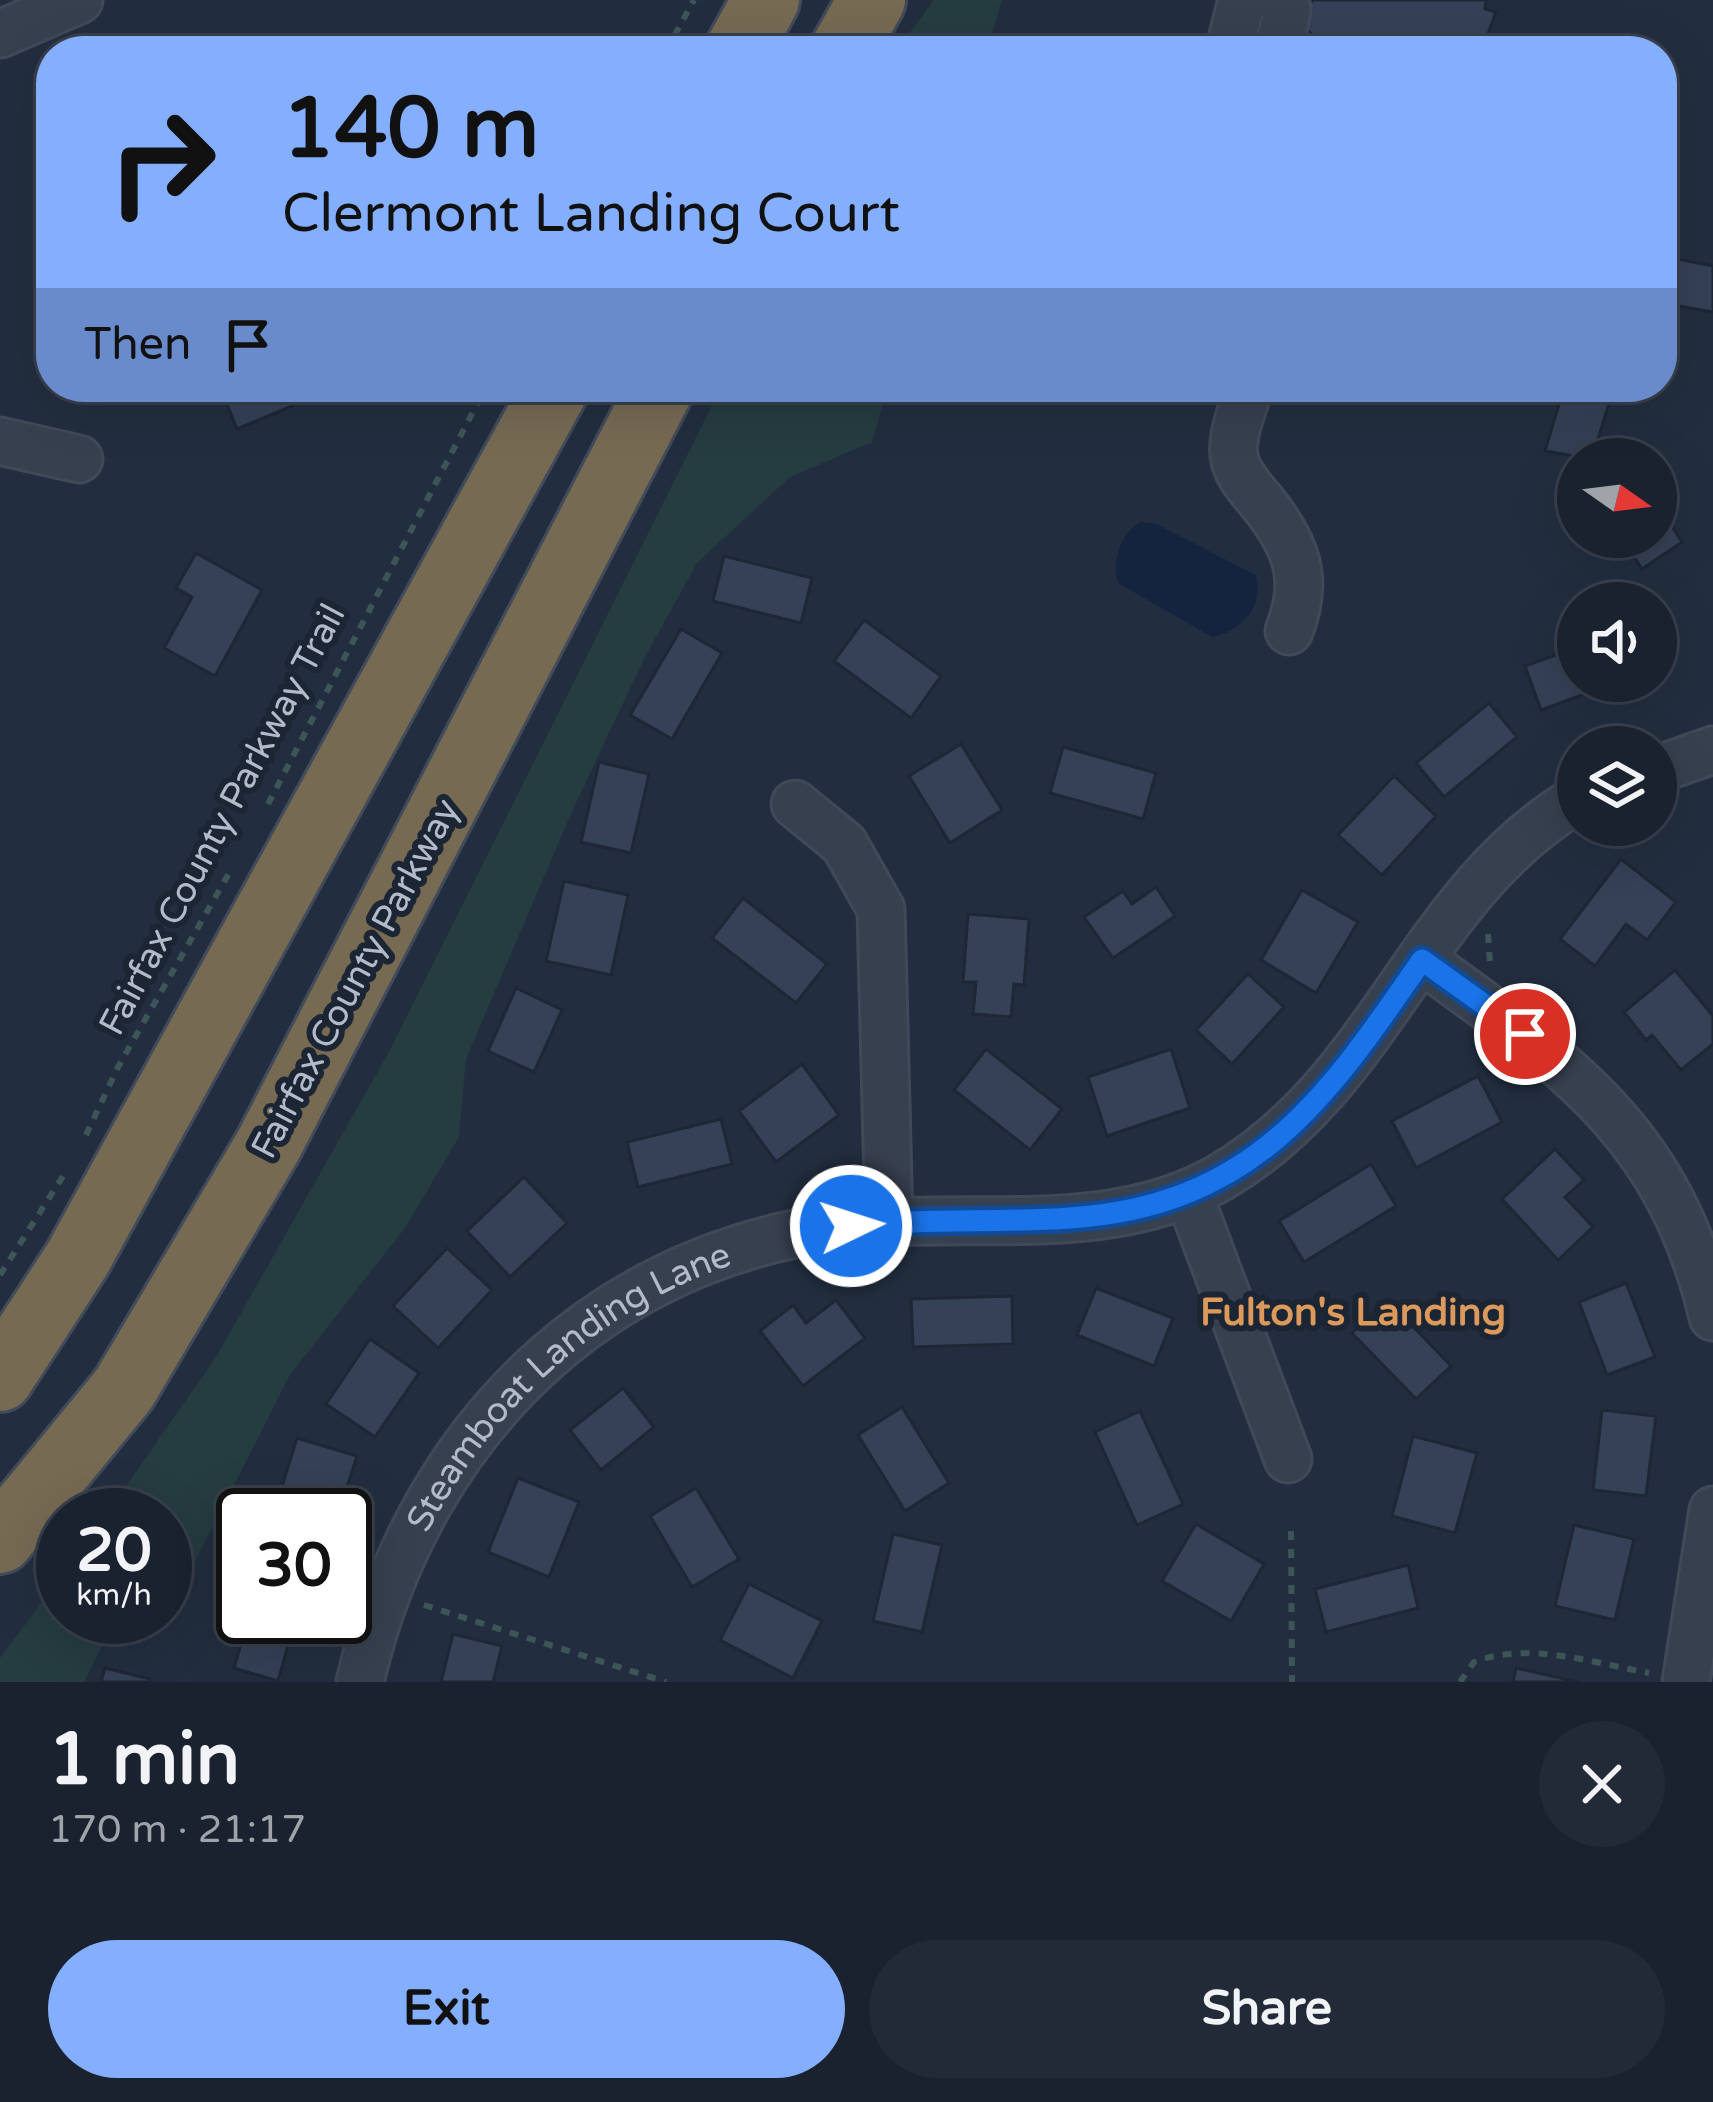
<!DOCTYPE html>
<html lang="en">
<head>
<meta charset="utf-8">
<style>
	body { margin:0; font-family:"Varela Round",sans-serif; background:#232a37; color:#f1f3f6; height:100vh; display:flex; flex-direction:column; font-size:45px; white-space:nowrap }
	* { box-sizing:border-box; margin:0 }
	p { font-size:39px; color:#9fa4aa }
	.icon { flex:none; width:66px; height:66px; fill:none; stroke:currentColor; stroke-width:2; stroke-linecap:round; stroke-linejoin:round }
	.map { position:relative; height:1682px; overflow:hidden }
	.side { display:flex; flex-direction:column; background:#1a222f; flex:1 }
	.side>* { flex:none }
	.top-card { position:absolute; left:36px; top:36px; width:1641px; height:366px; border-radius:48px; box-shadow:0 12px 48px #0002,0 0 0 3px #383f4b; background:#84aefe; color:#111; overflow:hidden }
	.needle { width:78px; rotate:104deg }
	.tools { position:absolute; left:1557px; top:438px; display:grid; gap:24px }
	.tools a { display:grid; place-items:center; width:120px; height:120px; border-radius:50%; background:#1a222f; box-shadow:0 12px 48px #0002,0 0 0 3px #383f4b; font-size:60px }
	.speed { position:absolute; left:36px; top:1488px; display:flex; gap:24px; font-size:60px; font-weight:700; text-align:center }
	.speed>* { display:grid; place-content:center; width:156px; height:156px; border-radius:50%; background:#1a222f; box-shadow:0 12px 48px #0002,0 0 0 3px #383f4b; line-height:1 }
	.speed small { font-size:30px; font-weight:400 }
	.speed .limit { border:6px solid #111; border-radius:18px; background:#fff; color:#111 }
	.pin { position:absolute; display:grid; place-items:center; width:102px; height:102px; color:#fff; margin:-51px; border:6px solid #fff; border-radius:50%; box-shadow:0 3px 12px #0007 }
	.me { position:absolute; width:132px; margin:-66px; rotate:86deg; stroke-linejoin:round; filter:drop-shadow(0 0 9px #0008) }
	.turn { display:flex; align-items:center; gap:42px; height:252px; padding:0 48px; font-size:54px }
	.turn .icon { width:156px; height:156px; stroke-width:2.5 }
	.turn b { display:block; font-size:84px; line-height:102px }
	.then { display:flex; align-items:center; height:114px; padding:0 48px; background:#0003; gap:24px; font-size:45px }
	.round { display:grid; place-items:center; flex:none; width:126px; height:126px; border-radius:63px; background:#232a37 }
	.overview { display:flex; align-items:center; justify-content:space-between; height:204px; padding:0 48px }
	h1 { font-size:72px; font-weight:700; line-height:90px }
	.button { display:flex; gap:24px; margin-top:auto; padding:24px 48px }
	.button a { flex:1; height:138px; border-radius:72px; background:#84aefe; color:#111; font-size:48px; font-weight:700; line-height:138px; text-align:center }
	.button a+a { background:#232a37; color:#f1f3f6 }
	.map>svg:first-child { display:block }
	.green { fill:#253c40 }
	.water { fill:#15243e }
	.building { fill:#344156; stroke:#1e2736; stroke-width:3 }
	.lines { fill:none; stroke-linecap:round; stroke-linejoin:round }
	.minor-casing { stroke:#404958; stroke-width:51 }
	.highway-casing { stroke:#424b5a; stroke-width:72 }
	.path { stroke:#3e5558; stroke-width:6; stroke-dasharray:9 9; stroke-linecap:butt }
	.minor { stroke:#37404f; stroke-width:45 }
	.highway { stroke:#766a53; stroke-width:66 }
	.route-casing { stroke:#114b97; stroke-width:30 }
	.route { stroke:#1a73e8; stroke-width:21 }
	.labels { text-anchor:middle; stroke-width:12; stroke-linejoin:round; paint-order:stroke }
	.street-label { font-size:36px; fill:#b3bbca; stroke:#1c2534 }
	.neighbourhood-label { font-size:39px; font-weight:bold; fill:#db995c; stroke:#1c2534 }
</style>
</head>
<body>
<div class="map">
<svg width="1713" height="1682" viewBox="0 0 1713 1682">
	<rect width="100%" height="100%" fill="#222e3f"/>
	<g class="green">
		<path d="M934,0h68l-15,51h-91z"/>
		<path d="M721,387h167l-16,55 -82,35 -93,86 -52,94 -71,150 -108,252 -7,78 -54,91 -115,147 -110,216 -15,10v-86h-59l110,-158 174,-307z"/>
		<path d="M63,1574v43h76l-32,19 -23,46h-84v-24z"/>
	</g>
	<path class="water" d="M1141,522l15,2 100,51c9,29 -14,57 -44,62l-94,-54c-6,-22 2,-50 23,-61z"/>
	<g class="building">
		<path d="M1313,0h173l-1,9 11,3 -14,39h-173l5,-15 -18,-16z"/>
		<path d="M1662,256l51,10v46l-51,-9z"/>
		<path d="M220,387h64l8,19 -55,23z"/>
		<path d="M1564,387l46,13 -18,59 -47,-8z"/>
		<path d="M1657,461l21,32 -19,13 23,36 -40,27 -21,-32h35z"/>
		<path d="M196,553l66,37 -47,86 -51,-28 28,-51 -16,-9z"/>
		<path d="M724,556l88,22 -11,45 -88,-22z"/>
		<path d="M864,620l77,56 -30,42 -77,-57z"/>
		<path d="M681,629l41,24 -50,86 -42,-24z"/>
		<path d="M1578,647v34h43l-80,29 -16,-44z"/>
		<path d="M1489,703l28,34 -73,60 -28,-34z"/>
		<path d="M961,744l41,66 -52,33 -41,-67z"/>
		<path d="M1063,747l93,26 -13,46 -93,-26z"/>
		<path d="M599,762l50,12 -18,79 -50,-11z"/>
		<path d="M1394,776l42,40 -54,59 -44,-40z"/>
		<path d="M1621,859l55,43 -29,38 -21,-16 -31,42 -35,-27z"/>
		<path d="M564,881l64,14 -17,80 -65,-14z"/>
		<path d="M1156,887l19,29 -62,42 -29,-41 39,-26 9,13z"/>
		<path d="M1302,890l56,32 -42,71 -55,-33z"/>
		<path d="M743,898l84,66 -31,39 -84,-65z"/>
		<path d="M968,914l61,5 -5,66 -10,-1 -3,33 -38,-3 3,-32h-13z"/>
		<path d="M1675,970l38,46v28l-32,26 -29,-35 -6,5 -22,-28z"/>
		<path d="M1248,974l36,33 -52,57 -36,-34z"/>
		<path d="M516,988l46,22 -28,62 -46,-21z"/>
		<path d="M986,1049l76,60 -32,41 -76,-60z"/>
		<path d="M1171,1049l19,59 -83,28 -19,-59z"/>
		<path d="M802,1064l37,51 -63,47 -37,-51z"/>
		<path d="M1478,1076l24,46 -86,46 -24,-47z"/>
		<path d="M721,1119l11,45 -94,23 -11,-45z"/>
		<path d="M1555,1149l29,31 -19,17 28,30 -35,33 -56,-61z"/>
		<path d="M1371,1164l25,42 -92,56 -25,-41z"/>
		<path d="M524,1177l43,46 -57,54 -43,-46z"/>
		<path d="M447,1248l45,42 -54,58 -45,-42z"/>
		<path d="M1626,1283l29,74 -48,18 -28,-73z"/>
		<path d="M1096,1288l77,30 -19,48 -77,-31z"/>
		<path d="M1012,1296l1,48 -100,3 -2,-48z"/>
		<path d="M1387,1299l64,67 -35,33 -64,-66z"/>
		<path d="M836,1300l29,38 -62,48 -43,-55 33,-26 13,18z"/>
		<path d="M370,1339l49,34 -44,64 -49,-33z"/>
		<path d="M623,1388l31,39 -53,43 -31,-40z"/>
		<path d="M902,1407l47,76 -44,28 -47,-76z"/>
		<path d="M1602,1410l54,6 -10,80 -53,-6z"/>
		<path d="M1140,1411l43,93 -46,21 -42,-93z"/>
		<path d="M1413,1436l64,17 -22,80 -63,-17z"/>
		<path d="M297,1438l60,18 -19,59h-65z"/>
		<path d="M518,1478l61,24 -30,75 -61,-25z"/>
		<path d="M696,1488l43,71 -47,28 -42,-71z"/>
		<path d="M1196,1524l68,40 -33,57 -69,-40z"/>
		<path d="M1574,1525l60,14 -19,81 -60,-14z"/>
		<path d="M893,1534l49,11 -20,87 -49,-11z"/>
		<path d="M1408,1565l10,43 -92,24 -11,-43z"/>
		<path d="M749,1584l73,37 -29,57 -73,-38z"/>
		<path d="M249,1617h47l-18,64 -44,-13z"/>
		<path d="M453,1634l49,12 -9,36h-52z"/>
		<path d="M105,1668l45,11 -1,3h-48z"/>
		<path d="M1516,1668l62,14h-65z"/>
	</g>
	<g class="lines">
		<defs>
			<g id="minor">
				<path d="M0,34l79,-34"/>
				<path d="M1229,51l13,-51"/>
				<path d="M1279,51l8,-42 -8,-9"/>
				<path d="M1249,387c-6,23 -20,51 -14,74 4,15 17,29 26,40 35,43 49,77 28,130"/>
				<path d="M0,441l79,18"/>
				<path d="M1656,770l57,-20"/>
				<path d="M795,804l49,40 37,65 8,313"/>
				<path d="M1422,960c145,105 247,172 291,357"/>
				<path d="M1188,1193l100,266"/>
				<path id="s1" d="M360,1682c60,-262 259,-449 533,-460 107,-5 231,12 328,-45 162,-95 199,-285 357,-378"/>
				<path d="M1686,1682l27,-172"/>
			</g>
			<g id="highway">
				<path d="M738,51l28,-51"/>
				<path d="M843,51l29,-51"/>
				<path d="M0,1378l78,-120 478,-871"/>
				<path d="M0,1540l124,-151 144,-243 393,-759"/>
			</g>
		</defs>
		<use href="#minor" class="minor-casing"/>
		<use href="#highway" class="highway-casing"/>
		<g class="path">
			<path d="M666,51l28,-51"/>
			<path d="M268,804l218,-417"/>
			<path d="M1488,934l2,29"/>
			<path d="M86,1135l32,-68 114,-199"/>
			<path d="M0,1275l65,-102"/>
			<path d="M1291,1531l1,151"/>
			<path d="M424,1605l242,77"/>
			<path d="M1460,1682l14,-20c54,-21 120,1 175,11"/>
		</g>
		<use href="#minor" class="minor"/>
		<use href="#highway" class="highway"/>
	</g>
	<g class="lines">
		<defs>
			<path id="route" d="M851,1226c73,-8 146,-3 219,-8 184,-12 257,-120 352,-258l103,74"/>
		</defs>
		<use href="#route" class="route-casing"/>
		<use href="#route" class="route"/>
	</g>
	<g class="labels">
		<g class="street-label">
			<text transform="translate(221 819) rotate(-62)" y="13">Fairfax County Parkway Trail</text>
			<text transform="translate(354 978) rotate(-62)" y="13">Fairfax County Parkway</text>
			<text dy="13" stroke="none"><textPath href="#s1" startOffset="378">Steamboat Landing Lane</textPath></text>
		</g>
		<g class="neighbourhood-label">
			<text x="1353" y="1325">Fulton's Landing</text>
		</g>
	</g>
</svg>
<div class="tools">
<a><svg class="needle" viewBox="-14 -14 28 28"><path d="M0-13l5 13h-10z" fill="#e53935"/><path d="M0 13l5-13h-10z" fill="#9fa4aa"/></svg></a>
<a><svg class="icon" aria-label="sound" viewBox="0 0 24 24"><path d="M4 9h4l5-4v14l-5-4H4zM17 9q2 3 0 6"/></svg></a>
<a><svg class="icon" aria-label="layers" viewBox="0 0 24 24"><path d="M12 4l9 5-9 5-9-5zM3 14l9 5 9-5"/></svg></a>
</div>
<div class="speed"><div>20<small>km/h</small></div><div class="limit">30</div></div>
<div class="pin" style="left:1525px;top:1034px;background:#d93025"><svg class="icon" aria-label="arrive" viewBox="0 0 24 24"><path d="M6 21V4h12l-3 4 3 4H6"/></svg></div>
<svg class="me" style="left:851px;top:1226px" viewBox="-20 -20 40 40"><circle r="17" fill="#1a73e8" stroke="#fff" stroke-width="3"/><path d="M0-11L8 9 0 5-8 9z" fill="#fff"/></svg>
<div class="top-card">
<div class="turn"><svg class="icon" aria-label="right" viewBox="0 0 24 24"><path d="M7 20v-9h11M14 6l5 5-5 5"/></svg><div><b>140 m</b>Clermont Landing Court</div></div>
<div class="then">Then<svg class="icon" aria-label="arrive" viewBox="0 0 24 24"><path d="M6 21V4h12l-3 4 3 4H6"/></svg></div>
</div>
</div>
<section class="side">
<div class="overview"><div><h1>1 min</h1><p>170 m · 21:17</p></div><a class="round"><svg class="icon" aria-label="close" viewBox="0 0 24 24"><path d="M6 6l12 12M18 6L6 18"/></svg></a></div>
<div class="button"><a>Exit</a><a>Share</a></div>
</section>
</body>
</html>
